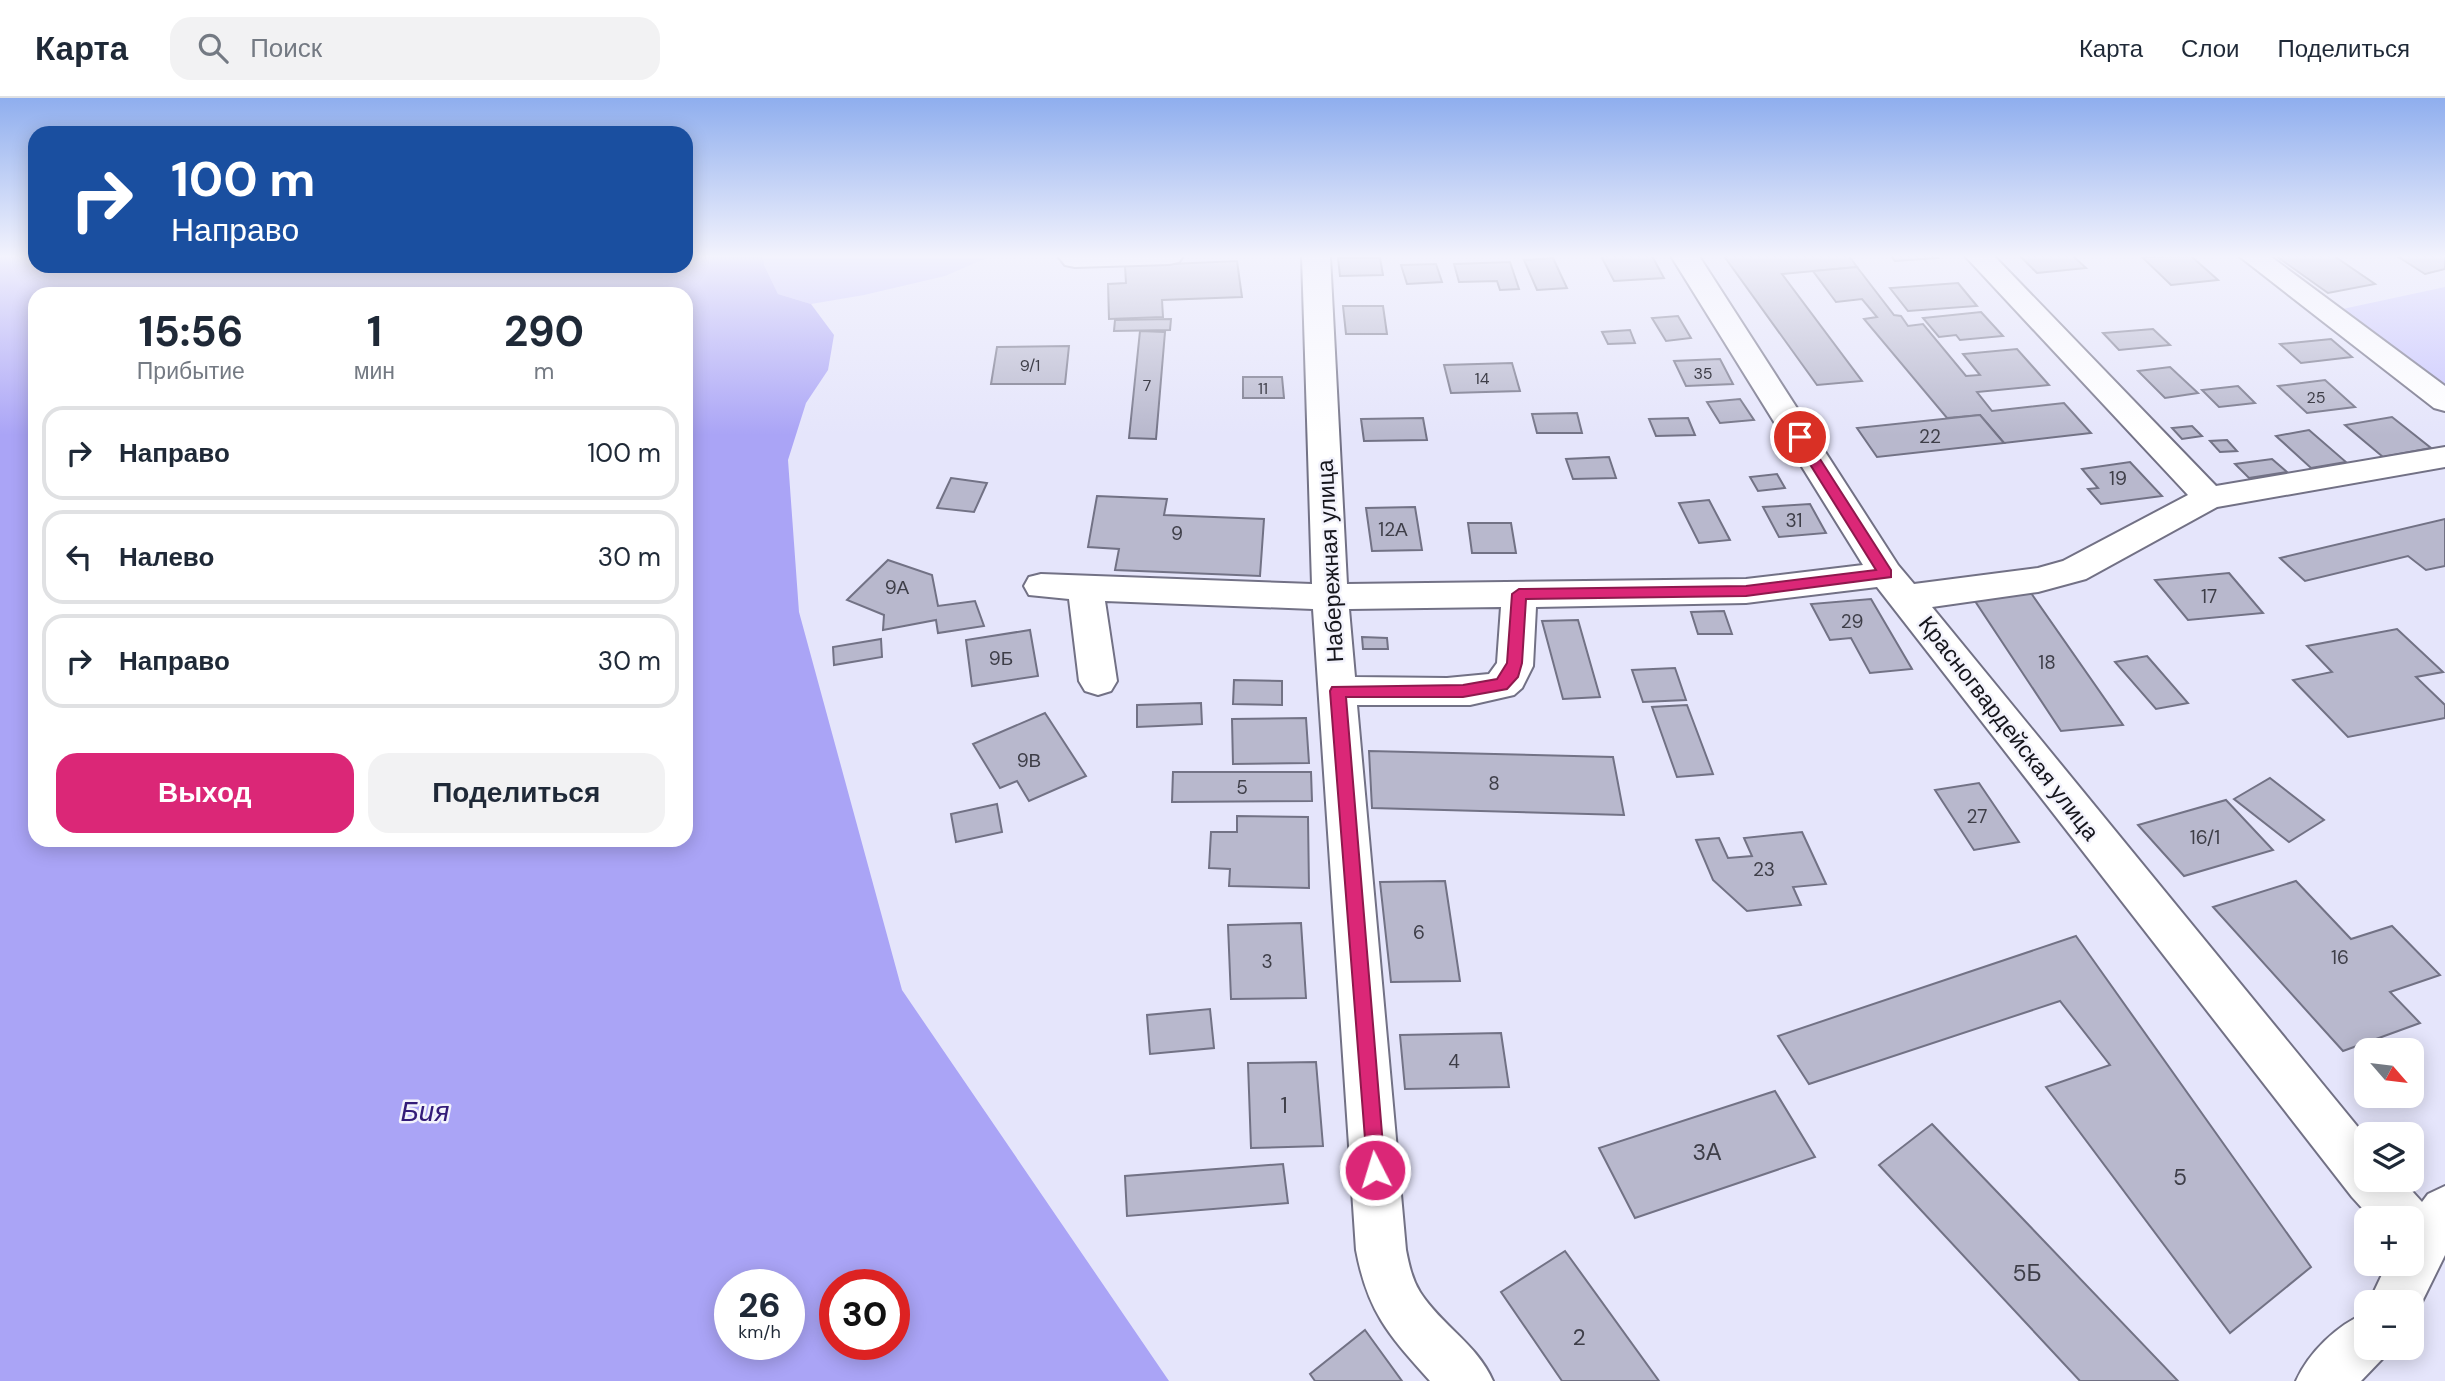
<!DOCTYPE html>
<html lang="ru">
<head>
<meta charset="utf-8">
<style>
	body { margin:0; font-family:"DM Sans",sans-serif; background:#f2f2f3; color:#1f2937; height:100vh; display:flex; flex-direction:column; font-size:26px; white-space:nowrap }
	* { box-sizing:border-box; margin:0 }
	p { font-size:23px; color:#747a83 }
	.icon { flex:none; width:38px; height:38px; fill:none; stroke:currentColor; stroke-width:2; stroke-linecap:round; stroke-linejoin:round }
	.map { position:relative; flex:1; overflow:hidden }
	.panel { position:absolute; left:28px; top:189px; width:665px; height:560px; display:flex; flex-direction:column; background:#fff; border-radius:21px; box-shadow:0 4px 18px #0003 }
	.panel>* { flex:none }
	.hud { position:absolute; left:28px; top:28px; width:665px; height:147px; border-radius:21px; box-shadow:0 4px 18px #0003; background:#1a4fa0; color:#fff; overflow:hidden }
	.needle { width:46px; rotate:118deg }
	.tools { position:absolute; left:2354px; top:940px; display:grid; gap:14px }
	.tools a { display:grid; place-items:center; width:70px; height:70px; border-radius:14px; background:#fff; box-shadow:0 4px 18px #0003; font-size:35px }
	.speed { position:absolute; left:714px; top:1171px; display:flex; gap:14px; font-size:35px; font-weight:700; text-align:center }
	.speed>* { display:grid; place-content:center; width:91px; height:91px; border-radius:50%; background:#fff; box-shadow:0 4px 18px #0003; line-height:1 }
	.speed small { font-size:18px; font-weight:400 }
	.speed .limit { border:10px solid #d22; background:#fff; color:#111 }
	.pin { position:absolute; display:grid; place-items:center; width:60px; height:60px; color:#fff; margin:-30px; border:4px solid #fff; border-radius:50%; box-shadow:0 2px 7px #0007 }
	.me { position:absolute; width:77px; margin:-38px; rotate:355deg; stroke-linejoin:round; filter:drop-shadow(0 0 5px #0008) }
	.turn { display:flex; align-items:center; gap:24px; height:147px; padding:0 28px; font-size:32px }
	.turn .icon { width:91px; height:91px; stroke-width:2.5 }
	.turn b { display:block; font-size:49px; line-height:60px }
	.eta { display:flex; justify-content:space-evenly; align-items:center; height:119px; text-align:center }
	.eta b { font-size:42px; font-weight:700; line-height:49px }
	.action { display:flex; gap:14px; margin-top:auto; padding:14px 28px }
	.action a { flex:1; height:80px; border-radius:21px; background:#db2777; color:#fff; font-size:28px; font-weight:700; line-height:80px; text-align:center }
	.action a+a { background:#f2f2f3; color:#1f2937 }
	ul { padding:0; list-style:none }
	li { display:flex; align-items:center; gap:21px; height:94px; margin:0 14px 10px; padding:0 14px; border:4px solid #e0e1e3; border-radius:21px }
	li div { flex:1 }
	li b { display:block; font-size:26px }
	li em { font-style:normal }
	header { display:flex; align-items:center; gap:42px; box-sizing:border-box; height:98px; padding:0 35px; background:#fff; border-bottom:2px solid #e0e1e3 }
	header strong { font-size:33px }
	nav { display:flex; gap:38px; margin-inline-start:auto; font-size:24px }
	.search { width:490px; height:63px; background:#f2f2f3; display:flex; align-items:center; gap:18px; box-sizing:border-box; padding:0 24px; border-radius:21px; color:#747a83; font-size:26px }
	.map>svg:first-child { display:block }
	.green { fill:#c9c6fe }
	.water { fill:#aaa4f6; fill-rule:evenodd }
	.building { fill:#b8b8cd; stroke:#727285; stroke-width:2 }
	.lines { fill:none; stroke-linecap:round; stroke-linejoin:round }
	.minor-casing { stroke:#727185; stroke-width:4 }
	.minor { fill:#fff; fill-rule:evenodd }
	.route { fill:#db2777; stroke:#8e194d; stroke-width:2 }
	.labels { text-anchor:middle; stroke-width:5; stroke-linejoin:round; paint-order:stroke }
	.far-number-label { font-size:16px; fill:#3e3e48 }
	.number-label { font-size:19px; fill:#3e3e48 }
	.street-label { font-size:23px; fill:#15151c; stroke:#f3f3fc }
	.near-number-label { font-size:23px; fill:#3e3e48 }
	.near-water-label { font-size:28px; font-style:italic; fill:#331b78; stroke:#f3f3fc }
</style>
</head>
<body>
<header>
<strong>Карта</strong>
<div class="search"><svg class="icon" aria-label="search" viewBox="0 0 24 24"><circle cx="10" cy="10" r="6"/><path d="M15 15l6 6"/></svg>Поиск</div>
<nav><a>Карта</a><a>Слои</a><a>Поделиться</a></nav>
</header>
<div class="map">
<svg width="2445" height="1283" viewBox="0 0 2445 1283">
	<rect width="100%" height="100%" fill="#e5e5fb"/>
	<g class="green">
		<path d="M763,158h228l-46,20 -81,19 -53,9 -33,-10 -14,-29z"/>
		<path d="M2445,189v103l-107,-80z"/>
	</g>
	<path class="water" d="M0,158h35v10h651v-10h77l1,9 14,29 33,10 23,31 -6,35 -22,33 -18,57 11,152 103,378 267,391h-1169zM35,196h651v546h-651zM730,1186h59v60h-59zM835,1186h59v60h-59z"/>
	<g class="building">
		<path d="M1601,158h51l12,22 -50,3z"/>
		<path d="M1724,158h125l8,11 -75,7 80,107 -45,4z"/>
		<path d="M1891,158h45l2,2 -43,3z"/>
		<path d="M2020,158h53l13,12 -49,5z"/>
		<path d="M2191,158l27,24 -47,5 -29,-28z"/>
		<path d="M2276,158h58l41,28 -47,9z"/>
		<path d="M2397,158h48v13l-20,5z"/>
		<path d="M1338,160h42l3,17 -43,1z"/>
		<path d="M1553,160l14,30 -30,2 -13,-30z"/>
		<path d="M1237,163l5,36 -80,3 1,17 -54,2 -1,-35 18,-1 -1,-17z"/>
		<path d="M1510,164l9,27 -19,1 -3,-9 -38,1 -5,-18z"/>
		<path d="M1436,166l6,18 -35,2 -6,-19z"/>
		<path d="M1857,169l37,48 7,1 7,10 15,-2 43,52 14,-1 -17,-21 54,-5 32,36 -72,7 15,19 72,-8 27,30 -87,10 -24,-28 -33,3 -83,-99 13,-2 -15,-18 -26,3 -23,-31z"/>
		<path d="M1958,185l19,23 -69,5 -18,-23z"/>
		<path d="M1343,208h40l4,28h-41z"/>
		<path d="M1981,214l22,24 -43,4 -4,-5 -17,2 -16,-19z"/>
		<path d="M1678,218l13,22 -25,3 -14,-23z"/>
		<path d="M1171,221l-1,11 -56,1 1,-11z"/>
		<path d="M2153,231l17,16 -51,5 -16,-17z"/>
		<path d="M1630,232l5,13 -27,1 -6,-12z"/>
		<path d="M1140,233l25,1 -9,107 -27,-1z"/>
		<path d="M2331,241l21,18 -51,6 -21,-19z"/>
		<path d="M1069,248l-4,38h-74l6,-37z"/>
		<path d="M1720,261l13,25 -47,2 -12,-25z"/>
		<path d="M1512,265l8,28 -69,2 -7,-28z"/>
		<path d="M2170,269l28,26 -33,5 -27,-27z"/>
		<path d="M1243,279h39l2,21h-41z"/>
		<path d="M2325,282l30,27 -48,6 -29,-27z"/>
		<path d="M2238,288l17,17 -36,4 -17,-17z"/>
		<path d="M1740,301l14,21 -34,3 -13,-21z"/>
		<path d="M1577,315l5,20h-45l-5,-19z"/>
		<path d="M1980,317l24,28 -127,14 -20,-29z"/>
		<path d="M2392,319l39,31 -48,9 -38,-32z"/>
		<path d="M1423,320l4,22 -63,1 -3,-22z"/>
		<path d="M1688,320l7,17 -39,1 -7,-17z"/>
		<path d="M2192,328l10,10 -20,3 -10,-11z"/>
		<path d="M2309,332l37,32 -35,6 -35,-32z"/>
		<path d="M2227,342l10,11 -17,1 -10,-11z"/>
		<path d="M1609,359l7,21 -43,1 -7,-20z"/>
		<path d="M2272,361l15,13 -38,6 -14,-14z"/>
		<path d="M2130,364l32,34 -61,8 -13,-15 10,-1 -16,-19z"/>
		<path d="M1777,376l8,14 -27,3 -8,-14z"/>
		<path d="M951,380l36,5 -13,29 -37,-4z"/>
		<path d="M1097,398l70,3 -3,16 100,4 -4,57 -145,-6 4,-21 -31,-2z"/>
		<path d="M1709,402l21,40 -31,3 -20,-40z"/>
		<path d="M1810,406l16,29 -47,4 -16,-30z"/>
		<path d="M1415,409l7,43 -50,1 -6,-43z"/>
		<path d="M2445,421v47l-19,4 -18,-14 -103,25 -25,-23z"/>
		<path d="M1468,425h43l5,30h-44z"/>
		<path d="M888,462l44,15 6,31 37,-5 9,25 -46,7 -2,-13 -53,10 1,-15 -37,-15z"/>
		<path d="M2229,475l34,40 -75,7 -33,-40z"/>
		<path d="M2031,495l92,132 -62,6 -88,-133z"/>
		<path d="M1871,501l41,70 -42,4 -19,-35 -21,2 -19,-36z"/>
		<path d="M1724,513l8,23h-34l-7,-22z"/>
		<path d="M1578,522l22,77 -37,2 -21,-78z"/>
		<path d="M2397,531l46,43 -27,5 29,28v13l-97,19 -55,-57 39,-8 -25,-26z"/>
		<path d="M1030,532l8,46 -66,10 -6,-46z"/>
		<path d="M1362,539l25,1 1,11h-25z"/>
		<path d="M881,541l1,18 -48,8 -1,-18z"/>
		<path d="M2147,558l41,47 -32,6 -41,-47z"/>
		<path d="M1675,570l11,32 -43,2 -11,-32z"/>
		<path d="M1234,582l48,1v24l-49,-1z"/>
		<path d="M1201,605l1,21 -65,3v-22z"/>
		<path d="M1687,607l26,69 -36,3 -25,-70z"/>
		<path d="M1045,615l41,63 -57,25 -12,-20 -17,7 -27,-44z"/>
		<path d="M1306,620l3,45 -76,1 -1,-45z"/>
		<path d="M1369,653l244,6 11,58 -252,-7z"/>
		<path d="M1173,674h138l1,29 -140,1z"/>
		<path d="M2270,680l54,42 -35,22 -55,-43z"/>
		<path d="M1979,685l40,59 -45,8 -39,-60z"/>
		<path d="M2226,702l47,50 -89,26 -46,-51z"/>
		<path d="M997,706l5,28 -46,10 -5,-28z"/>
		<path d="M1237,718l71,1 1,71 -80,-2 1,-17 -21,-1 2,-36h26z"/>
		<path d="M1802,734l24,52 -33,3 8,18 -54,6 -34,-31 -17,-40 23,-2 9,20 24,-2 -8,-18z"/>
		<path d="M1445,783l15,100 -69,1 -11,-100z"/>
		<path d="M2296,783l55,58 41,-13 48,49 -50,17 30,31 -77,28 -130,-144z"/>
		<path d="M1301,825l5,75 -75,1 -3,-74z"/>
		<path d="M2076,838l235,331 -81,66 -184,-246 64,-22 -50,-64 -251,83 -31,-48z"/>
		<path d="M1210,911l4,39 -64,6 -3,-39z"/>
		<path d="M1501,935l8,54 -104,2 -5,-54z"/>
		<path d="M1316,964l7,84 -72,2 -3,-85z"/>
		<path d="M1775,993l40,66 -180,61 -36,-70z"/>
		<path d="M1932,1026l246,257h-98l-201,-216z"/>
		<path d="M1283,1066l5,39 -161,13 -2,-40z"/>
		<path d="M1565,1153l94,130h-97l-61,-89z"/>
		<path d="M1365,1232l37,51h-87l-5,-7z"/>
	</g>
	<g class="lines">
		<defs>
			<g id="minor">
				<path d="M1058,158h125l-4,6 -10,2 -94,3 -10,-2z"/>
				<path d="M1302,158h28l17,328 399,-5 117,-14 -192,-309h28l199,309 16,19 124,-16 25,-7 125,-66 -223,-239h29l222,230 229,-39v20l-228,40 -131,72 -48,13 -106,15 434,530v43h36l20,22 6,-8 17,-8v69l-32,65 -1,-18h-43l18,-38h25v-46h-41l-19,-21 -475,-610 -131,16 -210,4 -3,59 -11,22 -8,7 -44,10h-113l49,545c3,15 6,29 14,42 21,33 57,52 73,89h-63c-41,-46 -62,-68 -74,-131l-43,-641 -208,-8 12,80 -6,10 -13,4 -13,-4 -6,-10 -10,-82 -40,-4 -5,-9 5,-9 12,-3 271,10zM1501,509l-4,56 -8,11 -42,4 -92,-1 -6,-68z"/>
				<path d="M2239,158h31l175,130v25l-11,-3z"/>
				<path d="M2366,1215v35h23l-5,9 -23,24h-65c13,-29 41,-56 70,-68z"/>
			</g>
		</defs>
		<use href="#minor" class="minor-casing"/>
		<use href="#minor" class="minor"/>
	</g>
	<linearGradient id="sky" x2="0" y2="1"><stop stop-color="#8faeee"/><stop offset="0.47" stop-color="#f3f3fd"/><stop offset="1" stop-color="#f3f3fd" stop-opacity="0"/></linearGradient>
	<rect width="2445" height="337" fill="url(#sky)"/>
	<path class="route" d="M1800,335l4,1 87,136v7l-145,19 -220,3 -4,64 -4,14 -11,12 -44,8h-117l39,473 -3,7 -7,3 -7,-3 -38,-486 2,-4 131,-2 34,-6 10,-16 5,-69 7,-5 227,-3 130,-16 -83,-133z"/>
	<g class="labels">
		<g class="far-number-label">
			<text x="1030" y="273">9/1</text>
			<text x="1703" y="281">35</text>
			<text x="1482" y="286">14</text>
			<text x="1147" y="293">7</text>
			<text x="1263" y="296">11</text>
			<text x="2316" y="305">25</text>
		</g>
		<g class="number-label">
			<text x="1930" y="345">22</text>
			<text x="2118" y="387">19</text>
			<text x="1794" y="429">31</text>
			<text x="1393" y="438">12А</text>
			<text x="1177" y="442">9</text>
			<text x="897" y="496">9А</text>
			<text x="2209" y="505">17</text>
			<text x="1852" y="530">29</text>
			<text x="1001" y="567">9Б</text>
			<text x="2047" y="571">18</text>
			<text x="1029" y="669">9В</text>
			<text x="1494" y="692">8</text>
			<text x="1242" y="696">5</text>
			<text x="1977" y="725">27</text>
			<text x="2205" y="746">16/1</text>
			<text x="1764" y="778">23</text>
			<text x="1419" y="841">6</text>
			<text x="2340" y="866">16</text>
			<text x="1267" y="870">3</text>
			<text x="1454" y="970">4</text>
		</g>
		<g class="street-label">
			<text transform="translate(1330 463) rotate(-93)" y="8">Набережная улица</text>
			<text transform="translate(2009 630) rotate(52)" y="8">Красногвардейская улица</text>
		</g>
		<g class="near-number-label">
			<text x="1284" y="1015">1</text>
			<text x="1707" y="1062">3А</text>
			<text x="2180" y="1087">5</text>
			<text x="2027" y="1183">5Б</text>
			<text x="1579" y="1247">2</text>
		</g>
		<g class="near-water-label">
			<text x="425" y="1023">Бия</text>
		</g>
	</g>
</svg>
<div class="tools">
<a><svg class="needle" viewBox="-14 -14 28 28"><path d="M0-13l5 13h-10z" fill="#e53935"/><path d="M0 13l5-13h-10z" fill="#747a83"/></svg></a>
<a><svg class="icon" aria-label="layers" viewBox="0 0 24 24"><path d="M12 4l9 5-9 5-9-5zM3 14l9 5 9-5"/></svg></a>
<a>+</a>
<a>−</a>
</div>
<div class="speed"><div>26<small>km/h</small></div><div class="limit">30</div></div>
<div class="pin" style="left:1800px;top:339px;background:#d93025"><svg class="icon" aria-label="arrive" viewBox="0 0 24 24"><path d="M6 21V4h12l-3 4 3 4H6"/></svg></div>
<svg class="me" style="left:1375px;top:1072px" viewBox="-20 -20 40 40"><circle r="17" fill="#db2777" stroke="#fff" stroke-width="3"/><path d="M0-11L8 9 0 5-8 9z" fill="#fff"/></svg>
<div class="hud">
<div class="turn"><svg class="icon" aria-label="right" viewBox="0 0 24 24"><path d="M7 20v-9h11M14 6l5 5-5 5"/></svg><div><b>100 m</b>Направо</div></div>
</div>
<section class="panel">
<div class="eta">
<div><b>15:56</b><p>Прибытие</p></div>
<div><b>1</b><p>мин</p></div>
<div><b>290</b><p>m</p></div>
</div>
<ul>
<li><svg class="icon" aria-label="right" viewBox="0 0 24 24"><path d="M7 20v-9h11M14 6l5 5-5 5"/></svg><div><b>Направо</b></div><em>100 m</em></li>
<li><svg class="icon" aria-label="left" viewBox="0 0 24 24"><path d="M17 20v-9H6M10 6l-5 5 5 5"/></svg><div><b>Налево</b></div><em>30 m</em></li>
<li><svg class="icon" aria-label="right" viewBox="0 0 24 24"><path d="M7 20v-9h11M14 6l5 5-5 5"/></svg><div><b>Направо</b></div><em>30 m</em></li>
</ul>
<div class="action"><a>Выход</a><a>Поделиться</a></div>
</section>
</div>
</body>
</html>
